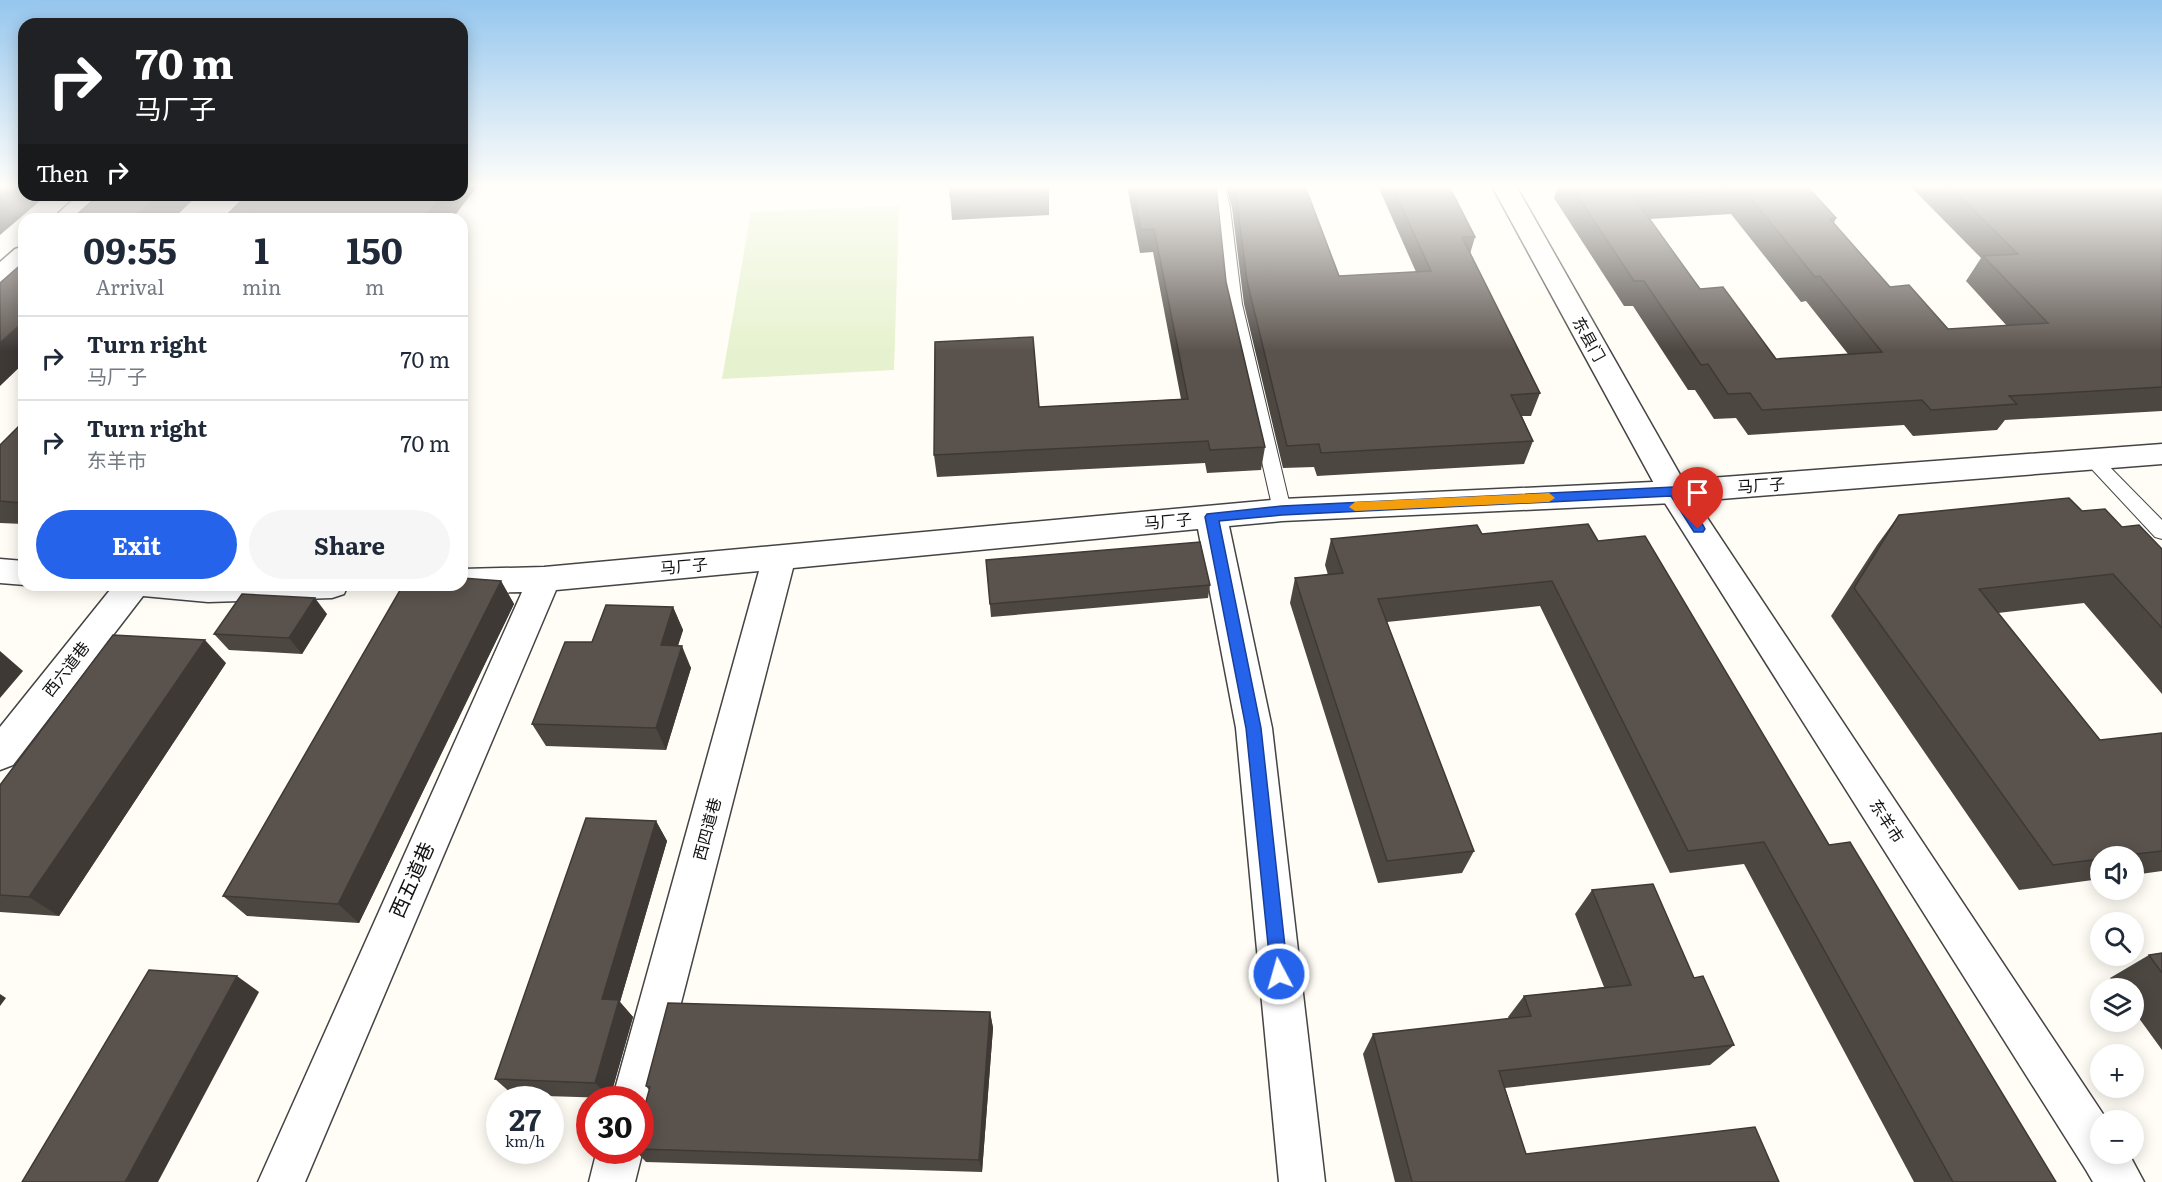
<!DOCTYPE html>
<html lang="en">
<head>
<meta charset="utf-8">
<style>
	body { margin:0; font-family:Literata,"Noto Sans SC",serif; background:#f6f6f7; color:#1f2937; height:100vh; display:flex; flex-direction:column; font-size:22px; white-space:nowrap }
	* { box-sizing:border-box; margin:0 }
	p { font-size:20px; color:#747a83 }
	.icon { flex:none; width:33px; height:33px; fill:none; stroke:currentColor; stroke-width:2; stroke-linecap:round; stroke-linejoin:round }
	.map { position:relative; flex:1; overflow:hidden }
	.drawer { position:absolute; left:18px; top:213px; width:450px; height:378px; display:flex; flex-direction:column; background:#fff; border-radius:18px; box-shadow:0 3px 15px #0003 }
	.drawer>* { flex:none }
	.top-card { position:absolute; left:18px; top:18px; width:450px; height:183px; border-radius:18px; box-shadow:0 3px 15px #0003; background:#202124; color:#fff; overflow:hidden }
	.buttons { position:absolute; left:2090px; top:846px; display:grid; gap:12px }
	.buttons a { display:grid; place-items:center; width:54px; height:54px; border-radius:50%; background:#fff; box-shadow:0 3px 15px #0003; font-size:30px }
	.speed { position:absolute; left:486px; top:1086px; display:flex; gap:12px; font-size:30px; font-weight:700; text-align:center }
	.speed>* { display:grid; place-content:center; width:78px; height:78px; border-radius:50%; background:#fff; box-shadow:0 3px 15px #0003; line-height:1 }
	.speed small { font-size:15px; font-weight:400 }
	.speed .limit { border:9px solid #d22; background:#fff; color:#111 }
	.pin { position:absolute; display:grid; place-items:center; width:51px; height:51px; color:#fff; margin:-62px -26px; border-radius:50% 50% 50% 0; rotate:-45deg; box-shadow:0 0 6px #0007 }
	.pin .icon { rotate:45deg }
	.me { position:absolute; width:66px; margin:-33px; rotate:354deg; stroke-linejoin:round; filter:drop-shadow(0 0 4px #0008) }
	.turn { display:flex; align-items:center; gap:21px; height:126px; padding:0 18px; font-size:27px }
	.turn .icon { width:78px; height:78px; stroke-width:2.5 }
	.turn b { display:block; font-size:42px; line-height:51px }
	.then { display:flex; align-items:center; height:57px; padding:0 18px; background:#0003; gap:12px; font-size:22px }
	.eta { display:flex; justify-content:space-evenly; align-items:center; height:102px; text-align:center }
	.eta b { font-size:36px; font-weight:700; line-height:42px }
	.cta { display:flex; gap:12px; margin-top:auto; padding:12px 18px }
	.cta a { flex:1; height:69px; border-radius:36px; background:#2563eb; color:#fff; font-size:24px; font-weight:700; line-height:69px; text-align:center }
	.cta a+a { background:#f6f6f7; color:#1f2937 }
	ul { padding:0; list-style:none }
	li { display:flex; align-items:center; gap:18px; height:84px; padding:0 18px; border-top:2px solid #e0e1e3 }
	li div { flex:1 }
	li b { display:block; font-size:22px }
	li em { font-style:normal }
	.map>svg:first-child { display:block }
	.pitch { fill:#e6f2cf }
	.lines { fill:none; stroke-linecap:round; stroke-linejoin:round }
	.service-casing { stroke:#444; stroke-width:2 }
	.minor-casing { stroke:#444; stroke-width:3 }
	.tertiary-casing { stroke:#444; stroke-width:3 }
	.service { fill:#fff; fill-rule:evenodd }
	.minor { fill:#fff; fill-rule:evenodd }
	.tertiary { fill:#fff; fill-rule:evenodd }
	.wall { fill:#4d4742; fill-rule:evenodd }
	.shaded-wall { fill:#3f3936 }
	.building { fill:#5a524d; stroke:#3f3936; stroke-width:1.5; fill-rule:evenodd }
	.route { fill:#2563eb; stroke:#184099; stroke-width:1.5 }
	.slow { fill:#f59e0b }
	.labels { text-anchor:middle; stroke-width:6; stroke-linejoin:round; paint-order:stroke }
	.street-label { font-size:16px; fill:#111; stroke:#fff }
	.near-street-label { font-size:20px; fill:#111; stroke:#fff }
</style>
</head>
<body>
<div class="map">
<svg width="2162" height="1182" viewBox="0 0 2162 1182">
	<rect width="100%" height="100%" fill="#fffdf5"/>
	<path class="pitch" d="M899,206l-5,164 -172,9 29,-167z"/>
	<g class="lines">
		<defs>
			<g id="service">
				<path d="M1211,186h14l5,22 12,96 49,206 -2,5 -7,2 -7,-2 -2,-5 -47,-206 -10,-96z"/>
				<path d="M2093,454l6,2 63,64v19l-7,-2 -68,-73 -3,-4 3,-4z"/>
			</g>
			<g id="minor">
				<path d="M78,195h26l-25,24h-27z"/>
				<path d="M24,246v22l-15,13 -9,3v-22l15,-13z"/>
				<path d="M1674,481l11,3 4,8 -4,8 -11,3 -392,18 -53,5 43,202 53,454h-46l-43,-454 -38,-199 -405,39 -137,532 -6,16 -10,4v-20h-28l147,-529 -203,19 -251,592h-47l264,-590 -60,1 -12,-3 -2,-5h14v-16l82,-2 738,-68z"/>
				<path d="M0,559l24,2 1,24 -25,-2z"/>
				<path d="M114,585h234l-4,9 -12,4 -124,4 -65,-6 -130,169 -13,5v-43z"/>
				<path d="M640,1144l3,6 -8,32h-46l8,-32h43z"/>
			</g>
			<path id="tertiary" d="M1492,186h24l167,294 479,-36v20l-466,37 411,619h-7v34h29l15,28h-51l-7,-12 -423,-670z"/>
		</defs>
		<use href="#service" class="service-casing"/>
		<use href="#minor" class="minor-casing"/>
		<use href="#tertiary" class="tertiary-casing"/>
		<use href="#service" class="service"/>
		<use href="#minor" class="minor"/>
		<use href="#tertiary" class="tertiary"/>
	</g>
	<g class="wall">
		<path d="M462,186h15l-25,33h-229l20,-19 -5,-5h224z"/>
		<path d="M1127,186h89l10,96 39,165 -4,23 -54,3 -2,-10 -268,14 -3,-22 105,-48 142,-8 -28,-147 -13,1z"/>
		<path d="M1226,186h79l34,90 77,-4 -38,-86h71l26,51 -5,17 70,139 -9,23h-9l11,25 -9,23 -207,12 -3,-9 -31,1 -39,-164 -12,-96z"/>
		<path d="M1558,186h249l29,32 -2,5 56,64 58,42 59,-3 -41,-45 15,-23 -71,-72h252v225l-157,9 -8,10 -84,6 -9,-11 -156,10 -12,-17 -22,1 -19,-29h-7l-55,-84h-9l-70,-108zM1731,214l70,88 5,-1 42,53 -72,5 -76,-70 -50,-70z"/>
		<path d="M1049,192v23l-97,5 -2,-24z"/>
		<path d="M24,421v103l-24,-1v-78z"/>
		<path d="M2082,511l40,16 40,22v145l-78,-91 -86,10 102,127 62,-7v138l-29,4v-19h-33v23l-81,11 -188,-274 46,-71 22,-30z"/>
		<path d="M1482,534l116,7 231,304 227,337h-142l-170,-318 -74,9 -130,-267 -153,16 87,229 -12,22 -84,10 -88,-280 5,-25 33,-3 -3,-10 6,-26z"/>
		<path d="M986,560l224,25 -2,13 -217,19z"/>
		<path d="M501,581l13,23 -155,319 -112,-7 -24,-20z"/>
		<path d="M673,607l10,23 -5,15 13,23 -25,82 -120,-4 -14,-22 60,-82z"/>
		<path d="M327,614l-25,40 -73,-4 -15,-16z"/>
		<path d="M226,663l-167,253 -59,-4v-127z"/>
		<path d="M656,821l11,20 -47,161 13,15 -23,81 -97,-3 -18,-16z"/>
		<path d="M1592,890l102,88 40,67 -24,20 -205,23 21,66 253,28h-384l-32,-128 10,-20 136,-15 -1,-2 16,-21 80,-9 -29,-73z"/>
		<path d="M2162,953v97l-29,-40v-22h-15l-8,-10 39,-23z"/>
		<path d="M990,1012l3,16 -11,144 -336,-10 -11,-12h5v-27l9,-33 -3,-4z"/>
	</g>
	<g class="shaded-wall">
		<path d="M14,186h10v9h23l-47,40v-38z"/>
		<path d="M462,186h15l-25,33h-29l19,-24h20z"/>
		<path d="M159,195h39l-25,24h-40z"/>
		<path d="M24,321v42l-24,23v-43z"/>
		<path d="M501,581l13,23 -155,319 -21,-19z"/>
		<path d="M315,598l12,16 -25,40 -13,-16z"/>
		<path d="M673,607l10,23 -12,38 -10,-23z"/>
		<path d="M205,640l21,23 -167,253 -30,-19z"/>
		<path d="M682,646l9,22 -25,82 -10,-22z"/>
		<path d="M0,651l23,20 -23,27z"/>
		<path d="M656,821l11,20 -47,161 13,15 -23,81 -15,-15 7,-84z"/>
		<path d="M237,976l22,16 -101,190h-33z"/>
		<path d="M0,994l6,4 -6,8z"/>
		<path d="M990,1012l3,16 -11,144 -3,-12z"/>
	</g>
	<g class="building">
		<path d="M0,186h14l-14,11z"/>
		<path d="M950,186h98l1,6 -99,4z"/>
		<path d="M1132,186h84l10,96 39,165 -55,3 -2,-9 -274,14 1,-113 98,-5 6,70 149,-8 -34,-170 -13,1z"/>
		<path d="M1235,186h70l34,90 92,-5 -39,-85h57l26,51h-13l78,156 -29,2 22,46 -212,12 -2,-9 -32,2 -40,-165z"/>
		<path d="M1571,186h236l29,32 -6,1 60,68 19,-2 39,44 100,-6 -65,-67 35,-2 -69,-68h213v201l-153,9 8,8 -86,6 -9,-10 -160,10 -12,-17 -22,1 -20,-30 -7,1 -57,-84h-10zM1743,189l72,88 5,-1 62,76 -106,7 -53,-72 -23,2 -67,-93z"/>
		<path d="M99,195h60l-26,24h-61z"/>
		<path d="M247,195h195l-19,24h-200z"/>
		<path d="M24,262v59l-24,22v-60z"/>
		<path d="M24,421v78l-3,4 -21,-2v-56z"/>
		<path d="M2069,498l13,13 23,-2 17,18 17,-2 23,24v79l-49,-54 -134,15 121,151 62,-7v118l-44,5h-18v3l-47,6 -199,-277 45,-73z"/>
		<path d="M1588,524l10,17 47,-5 184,309 21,-3 206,340h-103l-189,-340 -76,9 -136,-270 -174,18 96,252 -87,10 -92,-283 48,-5 -12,-34 146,-14 5,9z"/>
		<path d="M1200,542l10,43 -220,19 -4,-44z"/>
		<path d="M462,578l39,3 -163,323 -115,-8 180,-311h59z"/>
		<path d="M242,594l73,4 -26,40 -75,-4z"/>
		<path d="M606,605l67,2 -12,38 21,1 -26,82 -124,-4 33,-82h27z"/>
		<path d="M113,635l92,5 -176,257 -29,-2v-110z"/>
		<path d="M586,818l70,3 -54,178 17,1 -24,83 -100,-4z"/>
		<path d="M1653,884l41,94 9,-2 31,69 -235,26 27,83 229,-27 24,55h-367l-39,-148 158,-18 -7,-20 107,-11 -39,-95z"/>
		<path d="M2162,953v20l-13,-18z"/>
		<path d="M149,970l88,6 -112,206h-103z"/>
		<path d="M668,1003l322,9 -11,148 -339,-11v-26l10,-36 -4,-1z"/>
	</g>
	<linearGradient id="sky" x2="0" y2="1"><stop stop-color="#95c6ee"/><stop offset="0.53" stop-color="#fffefa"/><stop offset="1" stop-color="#fffefa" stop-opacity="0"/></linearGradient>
	<rect width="2162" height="351" fill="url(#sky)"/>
	<path class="route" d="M1674,487l5,1 24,37 2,4 -2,3h-9l-23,-36 -389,19 -63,6 42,207 27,246 -3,6 -6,3 -6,-3 -2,-6 -25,-246 -41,-211 2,-3 75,-8z"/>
	<path class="slow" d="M1549,493l6,5 -6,4 -194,9 -6,-4 6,-5z"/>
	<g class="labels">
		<g class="street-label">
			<text transform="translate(1589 339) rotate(61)" y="6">东县门</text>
			<text transform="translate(1761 485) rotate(-4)" y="6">马厂子</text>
			<text transform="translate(1168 521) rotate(-5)" y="6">马厂子</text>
			<text transform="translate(684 566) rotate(-5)" y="6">马厂子</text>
			<text transform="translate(66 669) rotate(-52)" y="6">西六道巷</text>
			<text transform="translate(1887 821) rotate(57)" y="6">东羊市</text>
			<text transform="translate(707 829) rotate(-75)" y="6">西四道巷</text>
		</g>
		<g class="near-street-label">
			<text transform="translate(412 880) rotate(-66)" y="7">西五道巷</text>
		</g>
	</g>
</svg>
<div class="buttons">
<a><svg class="icon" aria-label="sound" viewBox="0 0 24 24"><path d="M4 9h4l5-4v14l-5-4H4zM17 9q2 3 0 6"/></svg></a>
<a><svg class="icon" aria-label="search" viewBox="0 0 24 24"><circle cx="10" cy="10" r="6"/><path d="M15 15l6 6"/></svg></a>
<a><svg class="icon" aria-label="layers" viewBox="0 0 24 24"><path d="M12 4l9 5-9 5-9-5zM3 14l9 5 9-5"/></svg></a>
<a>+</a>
<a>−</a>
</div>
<div class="speed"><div>27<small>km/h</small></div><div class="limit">30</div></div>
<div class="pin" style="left:1698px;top:529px;background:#d93025"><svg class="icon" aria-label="arrive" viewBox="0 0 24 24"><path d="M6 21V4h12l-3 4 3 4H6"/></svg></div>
<svg class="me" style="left:1279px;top:974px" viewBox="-20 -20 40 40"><circle r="17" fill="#2563eb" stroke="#fff" stroke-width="3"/><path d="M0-11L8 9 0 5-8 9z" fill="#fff"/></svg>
<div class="top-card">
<div class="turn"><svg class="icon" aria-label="right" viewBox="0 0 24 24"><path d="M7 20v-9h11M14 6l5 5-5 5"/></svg><div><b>70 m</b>马厂子</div></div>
<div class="then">Then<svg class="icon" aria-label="right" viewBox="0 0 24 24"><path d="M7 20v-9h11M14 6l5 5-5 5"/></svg></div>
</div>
<section class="drawer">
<div class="eta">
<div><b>09:55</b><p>Arrival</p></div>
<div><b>1</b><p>min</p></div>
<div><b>150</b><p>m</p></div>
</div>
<ul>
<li><svg class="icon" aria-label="right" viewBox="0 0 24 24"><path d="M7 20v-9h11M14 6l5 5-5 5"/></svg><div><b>Turn right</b><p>马厂子</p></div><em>70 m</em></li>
<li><svg class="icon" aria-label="right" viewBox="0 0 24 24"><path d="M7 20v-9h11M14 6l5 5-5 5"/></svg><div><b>Turn right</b><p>东羊市</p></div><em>70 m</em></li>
</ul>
<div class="cta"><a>Exit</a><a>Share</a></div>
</section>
</div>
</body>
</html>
